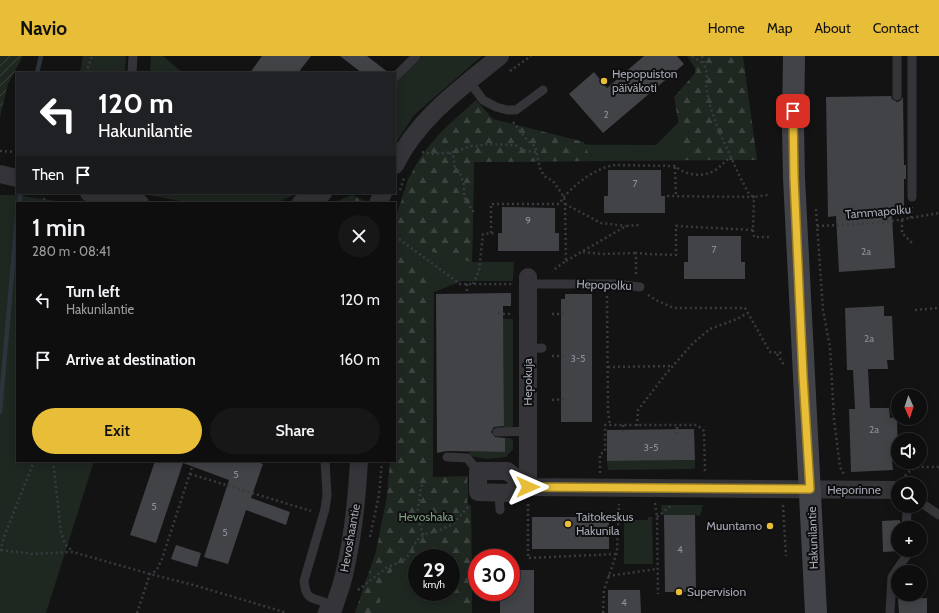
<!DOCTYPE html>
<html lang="en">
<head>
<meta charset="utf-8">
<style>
	body { margin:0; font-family:Cabin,sans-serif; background:#171718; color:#f1f3f6; height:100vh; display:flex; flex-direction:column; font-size:15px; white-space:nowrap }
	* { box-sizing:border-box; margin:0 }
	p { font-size:13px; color:#9b9c9e }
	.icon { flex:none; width:22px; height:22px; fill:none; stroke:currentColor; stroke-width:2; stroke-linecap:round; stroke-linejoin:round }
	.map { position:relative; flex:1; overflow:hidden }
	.side { position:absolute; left:16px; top:146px; width:380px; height:260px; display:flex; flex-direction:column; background:#0e0e0f; border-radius:0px; box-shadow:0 2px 10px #0003,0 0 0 1px #2e2e2f }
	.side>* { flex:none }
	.hud { position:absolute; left:16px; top:16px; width:380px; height:122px; border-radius:0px; box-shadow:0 2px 10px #0003,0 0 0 1px #2e2e2f; background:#202124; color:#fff; overflow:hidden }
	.needle { width:26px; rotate:177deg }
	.tools { position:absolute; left:891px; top:333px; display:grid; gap:8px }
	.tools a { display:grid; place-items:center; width:36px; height:36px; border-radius:50%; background:#0e0e0f; box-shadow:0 2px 10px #0003,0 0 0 1px #2e2e2f; font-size:20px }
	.speed { position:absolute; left:408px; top:493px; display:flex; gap:8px; font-size:20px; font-weight:700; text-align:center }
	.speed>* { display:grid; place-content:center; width:52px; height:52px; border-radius:50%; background:#0e0e0f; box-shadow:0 2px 10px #0003,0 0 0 1px #2e2e2f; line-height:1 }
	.speed small { font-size:10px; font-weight:400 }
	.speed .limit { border:6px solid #d22; background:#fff; color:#111 }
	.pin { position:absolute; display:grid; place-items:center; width:34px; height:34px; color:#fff; margin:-17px; border-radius:8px; box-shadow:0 2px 6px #0006 }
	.me { position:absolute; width:44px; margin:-22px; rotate:90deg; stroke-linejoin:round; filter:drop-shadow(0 0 3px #0008) }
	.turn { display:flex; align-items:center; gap:14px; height:84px; padding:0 16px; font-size:18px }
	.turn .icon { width:52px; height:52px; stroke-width:2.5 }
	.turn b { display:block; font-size:28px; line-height:34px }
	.then { display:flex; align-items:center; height:38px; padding:0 16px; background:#0003; gap:8px; font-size:15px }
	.round { display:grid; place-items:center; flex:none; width:42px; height:42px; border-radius:21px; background:#171718 }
	.headline { display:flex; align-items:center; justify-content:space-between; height:68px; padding:0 16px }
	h1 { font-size:24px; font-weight:600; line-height:30px }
	.button { display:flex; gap:8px; margin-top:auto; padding:8px 16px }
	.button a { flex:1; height:46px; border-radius:24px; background:#e8be38; color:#111; font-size:16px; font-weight:600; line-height:46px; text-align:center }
	.button a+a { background:#171718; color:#f1f3f6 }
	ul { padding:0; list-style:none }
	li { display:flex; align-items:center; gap:12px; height:60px; padding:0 16px }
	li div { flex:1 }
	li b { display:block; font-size:15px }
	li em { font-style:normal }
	header { display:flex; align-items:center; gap:24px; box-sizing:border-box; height:56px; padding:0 20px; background:#e8be38; color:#111 }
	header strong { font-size:19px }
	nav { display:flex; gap:22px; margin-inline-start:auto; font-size:14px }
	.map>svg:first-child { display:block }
</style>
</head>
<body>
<header>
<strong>Navio</strong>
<nav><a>Home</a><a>Map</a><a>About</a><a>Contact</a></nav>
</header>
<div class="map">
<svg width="939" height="557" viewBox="0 0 939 557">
	<defs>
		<pattern id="forest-firs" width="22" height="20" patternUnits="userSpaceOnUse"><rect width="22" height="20" fill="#1f2721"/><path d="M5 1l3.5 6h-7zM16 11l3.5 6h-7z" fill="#3d443f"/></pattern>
		<pattern id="garden-furrows" width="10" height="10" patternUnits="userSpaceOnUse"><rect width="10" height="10" fill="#1f2721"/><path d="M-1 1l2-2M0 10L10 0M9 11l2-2" fill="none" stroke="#3d443f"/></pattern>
	</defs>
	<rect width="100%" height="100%" fill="#131314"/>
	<!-- green -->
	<g fill="#1f2721" fill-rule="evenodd">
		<polygon points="83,0 126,0 125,17 79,17 81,12"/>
		<polygon points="151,0 163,0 183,17 150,17"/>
		<polygon points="422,0 482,0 414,59 395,88 395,27"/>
		<path d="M695,0L746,50L757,104L474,106L472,206H514L513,225H462L434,236L433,421L468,420V448L471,450L472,557H355L376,496L387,441L390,405H395V338L397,294V157L408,123L421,103L465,88L656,89L695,50ZM417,502H451V536H417Z"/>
		<polygon points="148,137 298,137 276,147 190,147 148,139"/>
		<polygon points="0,139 15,139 71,147 17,147 17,405 94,405 46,557 0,557"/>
		<polygon points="503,263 513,263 513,370 510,374 504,373"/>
		<polygon points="505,382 510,382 513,384 513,393 506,401 487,403 469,400 469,396 504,396"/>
		<polygon points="695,404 695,413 608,414 607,405"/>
		<polygon points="661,449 703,449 700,460 695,459 662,459"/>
		<polygon points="628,460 628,464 648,464 648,461 652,461 653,508 624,508 624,461"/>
	</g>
	<!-- forest -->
	<g fill="url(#forest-firs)">
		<polygon points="687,0 743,0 757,104 685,104 674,41 697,15"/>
		<path d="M476,44L493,63L584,86L591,105L474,106L472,206L429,195L397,173C399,141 412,108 434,84C446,70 462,57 476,44Z"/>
		<polygon points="352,139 369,147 332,147"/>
		<polygon points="397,191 430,213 431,421 467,421 467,449 471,450 472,557 462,557 461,549 443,536 451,536 451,502 417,502 417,508 406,507 394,513 384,525 378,557 355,557 376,496 387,441 390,405 395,405"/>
	</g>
	<!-- garden -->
	<polygon fill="url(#garden-furrows)" points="0,0 23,0 8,28 0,61"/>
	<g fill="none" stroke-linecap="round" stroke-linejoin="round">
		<!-- stream -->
		<g stroke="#2d343c" stroke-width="4.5">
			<polyline points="37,17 41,0"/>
			<polyline points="19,147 21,137"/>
			<polyline points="0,356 17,161"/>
		</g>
	</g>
	<!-- building -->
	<g fill="#424347">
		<polygon points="262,0 311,0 298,17 250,17"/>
		<polygon points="340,0 367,0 389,17 362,17"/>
		<polygon points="644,0 677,0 684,8 603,77 569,38 594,16 607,32"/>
		<polygon points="891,40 892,43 897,46 900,45 903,41 904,109 906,109 906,123 904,123 904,159 892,160 895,212 839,216 836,160 828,161 826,41"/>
		<polygon points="608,114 661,114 661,140 665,140 665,157 604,157 604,140 608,140"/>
		<polygon points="502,151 555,152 555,177 559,177 559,195 498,195 498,177 502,177"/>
		<polygon points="688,180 741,180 741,206 745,206 745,223 684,223 684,206 688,206"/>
		<polygon points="511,237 511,250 503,250 504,370 494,371 491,376 495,381 505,382 505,396 447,395 437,397 436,238"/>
		<polygon points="565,238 592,238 592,366 561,366 561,243 565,243"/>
		<polygon points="884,250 884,260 892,260 894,304 887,304 888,313 868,313 870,352 889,352 890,362 897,361 898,405 892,405 893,414 851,416 849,353 855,353 853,314 847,314 845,252"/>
		<polygon points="694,373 695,404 607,405 607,374"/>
		<polygon points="155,405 254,405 263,408 251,442 290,456 286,469 246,454 228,508 204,501 229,424 183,407 156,487 130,479"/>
		<polygon points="664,459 695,459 696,536 665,536"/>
		<rect x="532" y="461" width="77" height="32"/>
		<polygon points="900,464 900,472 898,472 898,494 901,494 901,495 883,496 882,465"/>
		<polygon points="176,489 201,497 197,511 171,503"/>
		<polygon points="511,514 534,514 534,557 500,557 500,536 511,536"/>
		<polygon points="608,534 640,534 641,557 608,557"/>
		<polygon points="927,542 927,557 899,557 898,543"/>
	</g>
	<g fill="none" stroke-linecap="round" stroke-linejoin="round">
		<!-- path -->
		<g stroke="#3a3b40" stroke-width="2.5" stroke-dasharray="2 3" stroke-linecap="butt">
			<polyline points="692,0 704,8"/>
			<polyline points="702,0 707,18 706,29 709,47 718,73 740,121 749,138 754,141 768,139"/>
			<polyline points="510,15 531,0"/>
			<polyline points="86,17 92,0"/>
			<polyline points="513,66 528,85 535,90 540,112 544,120 553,125 564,141 565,148 566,205 552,215"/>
			<polyline points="0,95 17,96"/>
			<polyline points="422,96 432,98 455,96 471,90 478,90 486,88 515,89 526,95 536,96"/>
			<polyline points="449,97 453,99 455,111 460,117 464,129 464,141 472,154 476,158"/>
			<polyline points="675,111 676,140"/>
			<polyline points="400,134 404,122"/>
			<polyline points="43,137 45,147"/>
			<polyline points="565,148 601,167 626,170"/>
			<polyline points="816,153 823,254 830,291 834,363 840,411 844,418"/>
			<polyline points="911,162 912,151"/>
			<polyline points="902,164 902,177 914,189"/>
			<polyline points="817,170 881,167 939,157"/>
			<polyline points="753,174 754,181 770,181"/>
			<path d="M491,177V148H559C561,146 562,143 564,141C577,126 596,112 615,109L675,110C686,120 704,122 717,113C722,109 725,105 731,101"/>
			<polyline points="395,180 460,228 513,228"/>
			<polyline points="583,196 602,198 636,197"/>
			<polyline points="566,205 626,170 639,169"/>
			<polyline points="636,218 636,197 647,198 676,199 676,170 753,174 754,141 664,140"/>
			<polyline points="467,228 467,238"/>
			<polyline points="473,228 479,215 483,178 496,177"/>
			<polyline points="648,239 658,245 674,252 745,252 770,296 784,297"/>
			<polyline points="607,240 608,355 610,369"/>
			<polyline points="915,254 939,252"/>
			<polyline points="498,257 503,258 512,258"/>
			<polyline points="552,258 565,258"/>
			<polyline points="777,298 784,309"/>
			<polyline points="552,300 565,300"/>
			<polyline points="608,311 673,310"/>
			<polyline points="552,344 565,343"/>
			<polyline points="623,369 623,378"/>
			<polyline points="637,370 638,354 665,319 693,287 710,273 737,263 748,257"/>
			<polyline points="677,378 677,369"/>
			<polyline points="53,405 61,476 65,488 73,496"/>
			<polyline points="600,417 600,398 604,396 605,393 605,369 697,369 704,375 705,416"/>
			<polyline points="190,418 311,455"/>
			<polyline points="905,420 912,413 918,411 939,411"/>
			<polyline points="655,447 657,461 658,538"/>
			<polyline points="528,448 528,502 616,498"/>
			<polyline points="783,449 786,500"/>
			<polyline points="657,461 672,449"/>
			<polyline points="423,479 417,459 421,431 424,426"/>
			<polyline points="370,481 379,439 382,405"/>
			<polyline points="1,494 33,498 73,496 150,518 197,530 287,557"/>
			<polyline points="0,495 4,481 34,405"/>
			<polyline points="608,520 657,513"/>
			<polyline points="358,534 386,512 406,503 417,484 423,479 440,474 453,468 467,452 468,449"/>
			<polyline points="137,557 150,518 156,515 162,503 194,405"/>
			<polyline points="603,557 604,534 617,496 619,448"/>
		</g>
		<!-- service -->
		<g stroke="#343439" stroke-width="9">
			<polyline points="897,0 897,40"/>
			<polyline points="912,0 912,141"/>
			<polyline points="132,17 133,0"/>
			<polyline points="395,21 416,0"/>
			<polyline points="469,25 483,44 496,51 507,54 516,54 543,34"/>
			<polyline points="528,228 617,228 640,231"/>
			<polyline points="528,293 542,292"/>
			<polyline points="497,376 527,375"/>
			<polyline points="447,401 467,402 478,415"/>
			<polyline points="499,437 500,454"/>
			<polyline points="920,446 939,459"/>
			<polyline points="906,472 907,456 913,450"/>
			<path d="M322,557L326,547C310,541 306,543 304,525L325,453L327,439L325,405"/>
			<polyline points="890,557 892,521 907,499 907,494"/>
		</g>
		<!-- minor -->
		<g stroke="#343439" stroke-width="18">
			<path d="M395,109C418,62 461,32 500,0"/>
			<polyline points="0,118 17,122"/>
			<polyline points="89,137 140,147"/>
			<polyline points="301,147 323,137"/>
			<polyline points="378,147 383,137"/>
			<polyline points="528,221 528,431 898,434"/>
			<polygon points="478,415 507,415 528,431 507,437 478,436"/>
			<path d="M332,557C336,544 341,532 344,519C353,481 357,443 359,405"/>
		</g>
		<!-- secondary -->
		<polyline stroke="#424349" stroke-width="22" points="794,0 793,70 794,122 816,557"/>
	</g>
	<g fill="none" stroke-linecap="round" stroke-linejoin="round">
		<defs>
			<polyline id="route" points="528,431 810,433 803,320 794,122 793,55"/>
		</defs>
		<!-- route casing -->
		<use href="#route" stroke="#977c24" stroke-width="10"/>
		<!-- route -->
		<use href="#route" stroke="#e8be38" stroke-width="7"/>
	</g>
	<!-- markers -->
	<g fill="#e8be38" stroke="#0e0e0f" stroke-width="1.5">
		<circle cx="604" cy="25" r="4"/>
		<circle cx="568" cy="468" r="4"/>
		<circle cx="770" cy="470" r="4"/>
		<circle cx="679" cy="536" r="4"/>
	</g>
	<g text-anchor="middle" stroke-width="4" stroke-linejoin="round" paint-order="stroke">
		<!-- number labels -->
		<g font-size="10" fill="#8c8f99">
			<text x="606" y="62">2</text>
			<text x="635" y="131">7</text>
			<text x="528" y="168">9</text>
			<text x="714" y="197">7</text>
			<text x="866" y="199">2a</text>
			<text x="869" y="286">2a</text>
			<text x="578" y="306">3-5</text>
			<text x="874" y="377">2a</text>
			<text x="651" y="395">3-5</text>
			<text x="236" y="422">5</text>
			<text x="154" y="454">5</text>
			<text x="225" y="480">5</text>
			<text x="680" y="497">4</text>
			<text x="624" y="550">4</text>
		</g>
		<!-- poi labels -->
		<g font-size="12" fill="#a5a8b4" stroke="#0e0e0f" text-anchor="start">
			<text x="612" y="22">Hepopuiston<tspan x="612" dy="14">päiväkoti</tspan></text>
			<text x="576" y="465">Taitokeskus<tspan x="576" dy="14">Hakunila</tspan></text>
			<text x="762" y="474" text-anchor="end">Muuntamo</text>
			<text x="687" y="540">Supervision</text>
		</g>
		<!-- street labels -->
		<g font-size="12" fill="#a5a8b4" stroke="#0e0e0f">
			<text transform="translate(878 156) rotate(-5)" y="4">Tammapolku</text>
			<text transform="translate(604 229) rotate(2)" y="4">Hepopolku</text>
			<text transform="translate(528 326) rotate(-90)" y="4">Hepokuja</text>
			<text x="854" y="438">Heporinne</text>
			<text transform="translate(350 482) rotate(-80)" y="4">Hevoshaantie</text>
			<text transform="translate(813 482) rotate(-92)" y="4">Hakunilantie</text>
		</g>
		<!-- park labels -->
		<g font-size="12" fill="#7d9e82" stroke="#0e0e0f">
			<text x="426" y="465">Hevoshaka</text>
		</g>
	</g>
</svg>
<div class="tools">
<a><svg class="needle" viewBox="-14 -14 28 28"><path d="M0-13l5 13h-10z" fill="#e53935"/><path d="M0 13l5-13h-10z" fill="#9b9c9e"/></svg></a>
<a><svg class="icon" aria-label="sound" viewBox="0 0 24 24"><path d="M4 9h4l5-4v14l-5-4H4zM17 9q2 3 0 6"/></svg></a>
<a><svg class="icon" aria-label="search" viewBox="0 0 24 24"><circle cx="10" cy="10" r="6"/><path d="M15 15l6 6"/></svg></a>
<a>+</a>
<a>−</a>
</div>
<div class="speed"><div>29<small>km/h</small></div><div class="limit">30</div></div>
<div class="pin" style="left:793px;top:55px;background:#d93025"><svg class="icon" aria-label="arrive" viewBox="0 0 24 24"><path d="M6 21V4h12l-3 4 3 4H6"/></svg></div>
<svg class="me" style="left:528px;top:431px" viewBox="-20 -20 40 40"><path d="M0-17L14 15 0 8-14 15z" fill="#e8be38" stroke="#fff" stroke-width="4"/></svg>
<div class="hud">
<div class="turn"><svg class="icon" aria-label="left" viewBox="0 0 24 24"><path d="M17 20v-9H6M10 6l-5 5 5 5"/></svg><div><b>120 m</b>Hakunilantie</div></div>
<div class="then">Then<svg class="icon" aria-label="arrive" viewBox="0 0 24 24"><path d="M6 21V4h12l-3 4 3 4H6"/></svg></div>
</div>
<section class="side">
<div class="headline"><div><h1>1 min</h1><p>280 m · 08:41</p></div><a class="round"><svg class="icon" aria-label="close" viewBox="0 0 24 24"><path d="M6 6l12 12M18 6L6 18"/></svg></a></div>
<ul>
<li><svg class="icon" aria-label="left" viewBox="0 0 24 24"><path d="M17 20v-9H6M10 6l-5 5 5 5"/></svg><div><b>Turn left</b><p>Hakunilantie</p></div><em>120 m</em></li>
<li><svg class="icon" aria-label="arrive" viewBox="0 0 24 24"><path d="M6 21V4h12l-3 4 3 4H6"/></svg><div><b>Arrive at destination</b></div><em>160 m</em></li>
</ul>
<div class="button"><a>Exit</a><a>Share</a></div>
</section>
</div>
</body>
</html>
